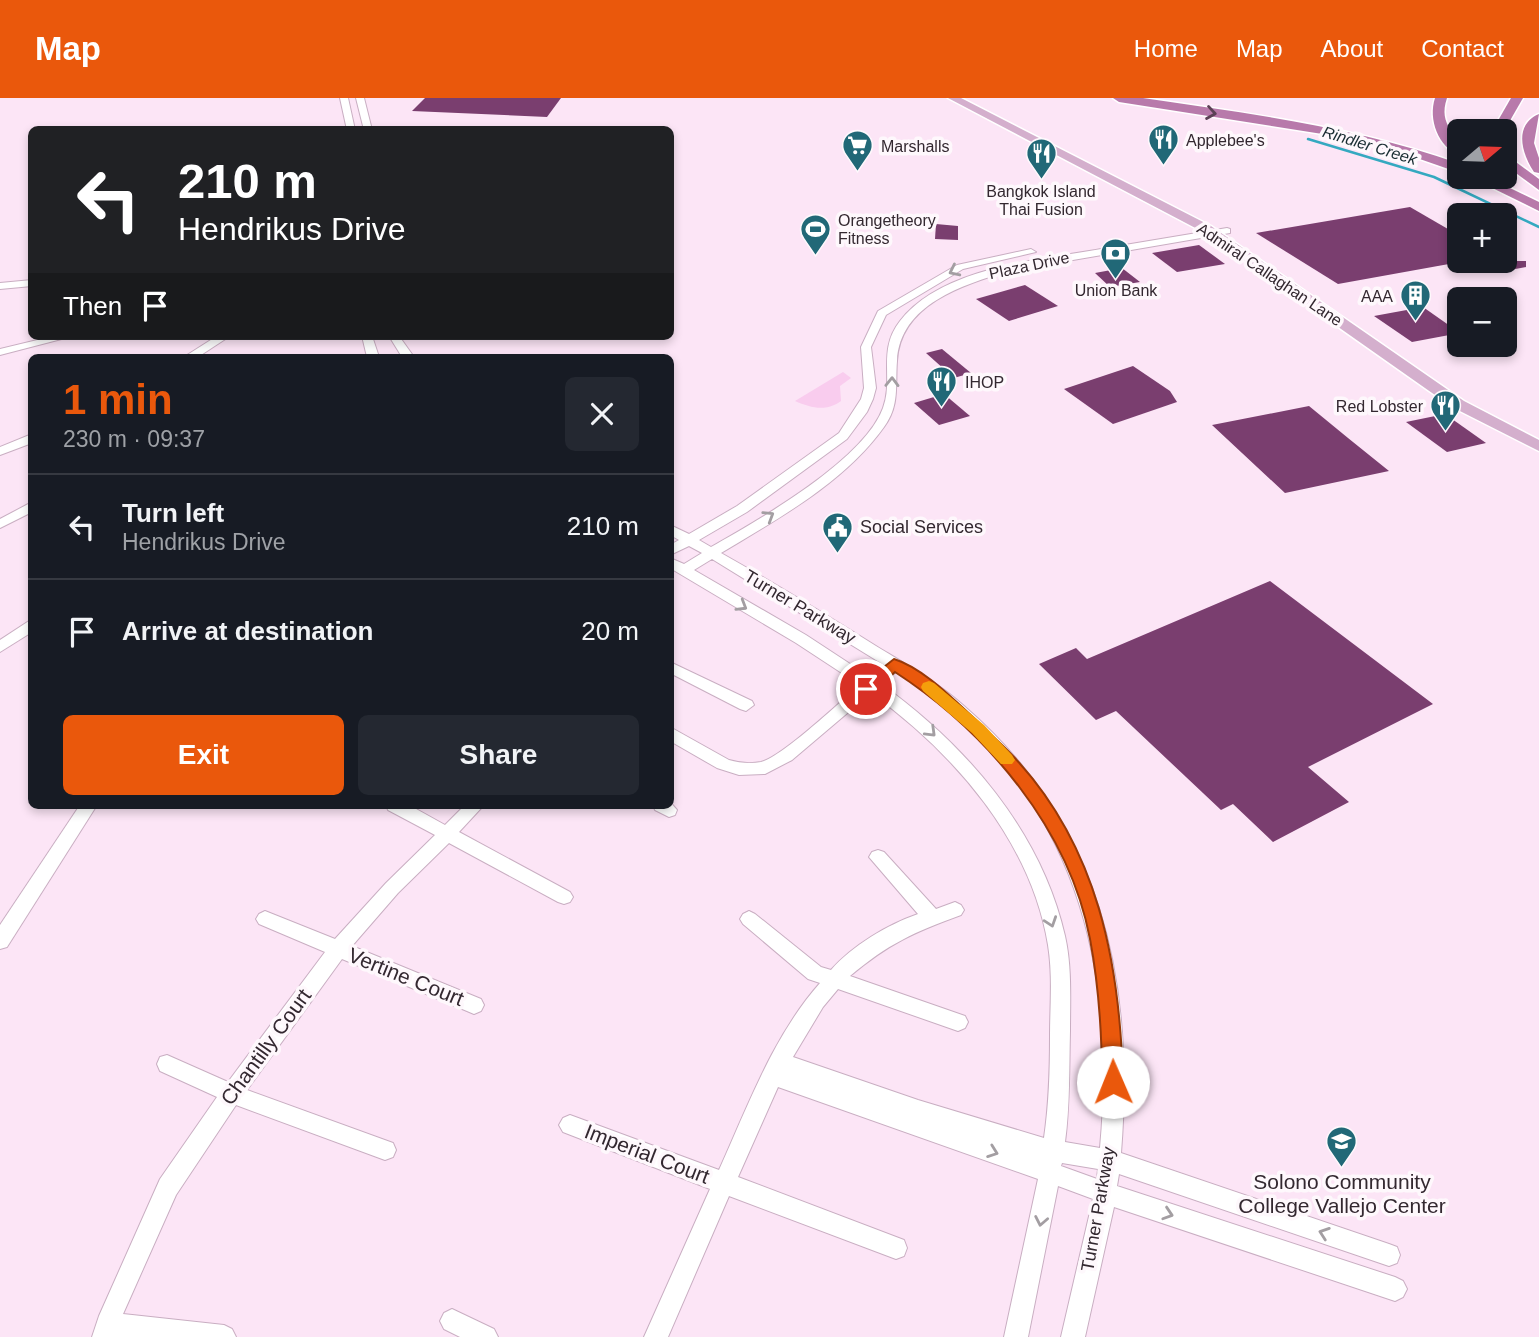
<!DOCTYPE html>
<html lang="en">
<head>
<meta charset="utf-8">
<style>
	body { margin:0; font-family:Arial,sans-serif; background:#242831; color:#f1f3f6; height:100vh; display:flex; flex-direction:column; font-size:26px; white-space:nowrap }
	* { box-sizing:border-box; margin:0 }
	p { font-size:23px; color:#9ea1a6 }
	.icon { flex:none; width:38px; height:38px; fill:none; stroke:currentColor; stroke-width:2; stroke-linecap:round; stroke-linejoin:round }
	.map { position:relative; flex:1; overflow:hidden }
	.sheet { position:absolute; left:28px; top:256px; width:646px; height:455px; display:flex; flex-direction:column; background:#171b24; border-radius:10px; box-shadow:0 4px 10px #0003 }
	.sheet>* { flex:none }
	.hud { position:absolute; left:28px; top:28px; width:646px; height:214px; border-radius:10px; box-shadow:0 4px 10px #0003; background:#202124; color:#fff; overflow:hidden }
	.needle { width:46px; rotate:71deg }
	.fabs { position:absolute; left:1447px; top:21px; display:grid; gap:14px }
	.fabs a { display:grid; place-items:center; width:70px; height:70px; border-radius:10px; background:#171b24; box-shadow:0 4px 10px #0003; font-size:35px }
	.pin { position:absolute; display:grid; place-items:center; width:60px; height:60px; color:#fff; margin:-30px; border:4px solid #fff; border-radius:50%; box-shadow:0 2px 7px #0007 }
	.me { position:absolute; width:77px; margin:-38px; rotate:359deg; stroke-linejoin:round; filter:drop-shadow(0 0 5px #0008) }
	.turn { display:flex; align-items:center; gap:24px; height:147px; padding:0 35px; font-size:32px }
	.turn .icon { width:91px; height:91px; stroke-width:2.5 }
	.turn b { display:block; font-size:49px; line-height:60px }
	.then { display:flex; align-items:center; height:66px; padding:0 35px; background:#0003; gap:14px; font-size:26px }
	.round { display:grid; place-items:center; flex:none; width:74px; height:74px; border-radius:10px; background:#242831 }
	.summary { display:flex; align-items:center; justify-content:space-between; height:119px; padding:0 35px }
	h1 { font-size:42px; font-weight:600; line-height:52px; color:#ea580c }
	.button { display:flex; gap:14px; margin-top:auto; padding:14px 35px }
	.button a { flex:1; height:80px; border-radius:10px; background:#ea580c; color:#fff; font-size:28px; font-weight:600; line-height:80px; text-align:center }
	.button a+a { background:#242831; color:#f1f3f6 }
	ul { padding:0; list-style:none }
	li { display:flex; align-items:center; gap:21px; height:105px; padding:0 35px; border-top:2px solid #363941 }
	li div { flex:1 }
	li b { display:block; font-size:26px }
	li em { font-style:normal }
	header { display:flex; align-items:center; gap:42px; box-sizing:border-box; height:98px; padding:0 35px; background:#ea580c; color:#fff }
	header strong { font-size:33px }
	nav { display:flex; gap:38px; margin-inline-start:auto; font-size:24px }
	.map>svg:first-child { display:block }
</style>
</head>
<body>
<header>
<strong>Map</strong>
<nav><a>Home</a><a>Map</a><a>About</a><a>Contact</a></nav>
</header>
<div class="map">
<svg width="1539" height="1239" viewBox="0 0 1539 1239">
	<rect width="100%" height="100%" fill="#fce5f6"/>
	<!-- green -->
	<path fill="#f9ccee" d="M843,274L851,280L840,288L841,303C826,314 811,310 795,303Z"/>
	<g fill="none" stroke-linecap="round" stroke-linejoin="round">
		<!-- stream -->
		<polyline stroke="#34a9c0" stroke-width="2.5" points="1308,41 1434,79 1539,129"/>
	</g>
	<!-- building -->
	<g fill="#7a3e6f">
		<polygon points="425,0 561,0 547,19 412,13"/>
		<polygon points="1410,109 1460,138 1460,164 1338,186 1256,135"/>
		<polygon points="936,126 958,128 958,142 935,141"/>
		<polygon points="1199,147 1225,166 1177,174 1152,155"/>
		<polygon points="1472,163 1526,163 1526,169 1494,175"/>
		<polygon points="1122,170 1140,184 1110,189 1095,175"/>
		<polygon points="1025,187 1058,208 1009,223 976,201"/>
		<polygon points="1423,209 1460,235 1412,244 1374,218"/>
		<polygon points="942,251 971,275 954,280 926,255"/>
		<polygon points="1133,268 1170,293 1177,304 1113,326 1064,291"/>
		<polygon points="944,296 970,318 939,327 914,305"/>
		<polygon points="1309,308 1348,340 1389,373 1285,395 1212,327"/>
		<polygon points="1445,316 1486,345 1447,354 1406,324"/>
		<polygon points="1270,483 1433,606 1308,669 1349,704 1273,744 1233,706 1221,712 1116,613 1096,622 1039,566 1076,550 1087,561"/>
	</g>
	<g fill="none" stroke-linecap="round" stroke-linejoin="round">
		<defs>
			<g id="minor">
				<polygon points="340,0 348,0 355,32 347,32"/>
				<polygon points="356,0 364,0 372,32 364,32"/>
				<path d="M1227,130L1230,131V135L1009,173C963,187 900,206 897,263C895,288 900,307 884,329C844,385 779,420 721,455C774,485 825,516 876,548C907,567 937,584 964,608C1101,726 1135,881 1121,1055L1389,1146L1397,1149L1400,1157L1397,1165L1389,1168L1119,1076L1117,1088L1395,1179L1403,1183L1407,1191L1403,1199L1395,1203L1114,1109L1085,1239H1061L1093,1101L1058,1088L1028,1239H1004L1038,1081L778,989L738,1079L904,1142L907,1150L904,1158L896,1161L729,1098L668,1239H644L710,1091L563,1034L559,1027L563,1020L570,1017L719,1072C748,1008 773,938 820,885L808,881L743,826L740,821L743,816L749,813L755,816L821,869L831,872C853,847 887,827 918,816L869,759L872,754L878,752L884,754L936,811L955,804L961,807L964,812L961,817C914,834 888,846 850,878L965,918L968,924L965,930L958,933L838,891L823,909L793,959L918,1002L1044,1040C1049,1006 1050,973 1050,938C1050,908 1053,878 1048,847C1031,743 954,655 871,595L792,662L765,676L739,677L717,670L670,643V629L729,662C739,665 751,666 761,664C782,659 841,603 860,587L796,545L670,470V460L684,466L702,455L689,448L670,457V447L679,442L670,437V427L689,436L737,408L839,335L861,301L864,290L861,249L878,213L957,167L1031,151L1036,154L963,171L886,217L871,249L876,290L873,301L867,314L847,341L747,414L699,442L711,449C759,422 864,362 883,310C894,281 877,252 900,223C942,169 1039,162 1101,151C1143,144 1185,137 1227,130ZM712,461L884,567L870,579L806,537L694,472ZM896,574C1070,682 1118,856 1100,1050L1065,1044C1070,1007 1069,971 1070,933C1070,902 1072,869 1065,838C1041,733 966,647 881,586ZM1062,1065L1098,1071L1097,1081L1061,1068Z"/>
				<polygon points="32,182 32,188 0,191 0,185"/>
				<polygon points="54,238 73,238 0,257 0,251"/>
				<polygon points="217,238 230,238 198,259 184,259"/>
				<polygon points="362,238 372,238 379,259 367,259"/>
				<polygon points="389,238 399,238 414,259 402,259"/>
				<polygon points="32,336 32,345 0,357 0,349"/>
				<polygon points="32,404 32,414 0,430 0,421"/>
				<polygon points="32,521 32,534 0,554 0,542"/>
				<polygon points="670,564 752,603 754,607 746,613 740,611 670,575"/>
				<polygon points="670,704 677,712 675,717 669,719 655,712 653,707 670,707"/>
				<polygon points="80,707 97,707 7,849 0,851 0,827"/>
				<polygon points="386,707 409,707 445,727 465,707 484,707 459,734 570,794 573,799 570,804 564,806 558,804 449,745 398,795 352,848 481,901 484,907 481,913 474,916 467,913 342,861 247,992 393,1045 396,1052 393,1059 385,1062 236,1007 176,1097 123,1216 224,1227 232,1231 236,1239 92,1239 99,1218 160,1081 217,999 160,973 157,966 160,959 167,957 228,984 325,854 259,826 256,821 259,816 265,813 335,841 386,785 435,737 388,712"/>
				<polygon points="452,1211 494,1231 498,1239 460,1239 444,1231 440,1223 444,1215"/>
			</g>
			<polygon id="major" points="948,0 961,0 1211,128 1464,303 1539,342 1539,353 1452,309 1203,134"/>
			<g id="highway">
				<path d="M1113,0H1143C1251,16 1357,29 1460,66V75L1414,59L1335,38L1119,4Z"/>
				<path d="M1435,0H1447C1437,29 1460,34 1460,58C1438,49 1428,21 1435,0Z"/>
				<polygon points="1511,0 1523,0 1504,33 1492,33"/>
				<path d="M1539,16L1534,45L1539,60V75L1534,74C1522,56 1513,27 1539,16Z"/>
				<polygon points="1505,56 1539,81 1539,92 1505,67"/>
				<polygon points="1470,79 1487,79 1539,104 1539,113"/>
			</g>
		</defs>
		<!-- minor casing -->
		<use href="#minor" stroke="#c9aec2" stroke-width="2"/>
		<!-- major casing -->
		<use href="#major" stroke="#fff" stroke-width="3"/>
		<!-- highway casing -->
		<use href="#highway" stroke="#fff" stroke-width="3"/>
		<!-- minor -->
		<use href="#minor" fill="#fff" fill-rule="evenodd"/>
		<!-- major -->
		<use href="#major" fill="#d4afcd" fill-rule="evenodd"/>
		<!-- highway -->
		<use href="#highway" fill="#b87aab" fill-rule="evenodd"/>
	</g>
	<!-- one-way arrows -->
	<defs><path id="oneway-chevron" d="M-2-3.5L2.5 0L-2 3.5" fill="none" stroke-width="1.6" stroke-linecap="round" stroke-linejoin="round" transform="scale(1.75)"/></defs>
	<use stroke="#5b4155" href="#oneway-chevron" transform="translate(1211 15) rotate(9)"/>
	<g stroke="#a39ea2">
		<use href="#oneway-chevron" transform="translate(954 173) rotate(154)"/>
		<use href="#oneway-chevron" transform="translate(892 284) rotate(-89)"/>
		<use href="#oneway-chevron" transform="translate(769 418) rotate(-32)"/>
		<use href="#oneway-chevron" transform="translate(742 508) rotate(31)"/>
		<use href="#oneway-chevron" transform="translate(931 634) rotate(44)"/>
		<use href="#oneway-chevron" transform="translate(1051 824) rotate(71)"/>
		<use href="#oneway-chevron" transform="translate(993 1054) rotate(20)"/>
		<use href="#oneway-chevron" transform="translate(1168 1116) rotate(18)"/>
		<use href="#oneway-chevron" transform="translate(1041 1123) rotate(101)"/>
		<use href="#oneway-chevron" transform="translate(1324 1135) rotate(-161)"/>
	</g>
	<!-- route -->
	<path fill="#ea580c" stroke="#983908" stroke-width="2" d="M894,561C923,570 953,601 975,621C987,634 1001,645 1013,658C1098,748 1120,865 1123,984L1120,991L1113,994L1106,991L1102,984C1102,936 1099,889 1090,841C1069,731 987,634 895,574L872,595H861L858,591L861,587Z"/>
	<!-- slow -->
	<polygon fill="#f59e0b" points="929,583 934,585 984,627 1012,657 1015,662 1012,666 1001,666 972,635 923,593 921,589 923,585"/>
	<!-- icons -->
	<defs>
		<symbol id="restaurant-pin" viewBox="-11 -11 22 30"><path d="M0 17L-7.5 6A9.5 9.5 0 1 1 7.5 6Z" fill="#216877" stroke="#fef8fc"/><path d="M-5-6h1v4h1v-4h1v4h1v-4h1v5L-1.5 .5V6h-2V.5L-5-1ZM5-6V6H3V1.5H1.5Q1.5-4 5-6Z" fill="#fff"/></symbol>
		<symbol id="supermarket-pin" viewBox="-11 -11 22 30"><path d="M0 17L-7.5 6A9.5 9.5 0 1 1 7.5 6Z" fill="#216877" stroke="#fef8fc"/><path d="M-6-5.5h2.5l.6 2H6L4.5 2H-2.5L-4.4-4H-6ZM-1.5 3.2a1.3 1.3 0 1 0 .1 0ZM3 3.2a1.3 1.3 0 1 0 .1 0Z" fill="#fff"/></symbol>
		<symbol id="stadium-pin" viewBox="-11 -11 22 30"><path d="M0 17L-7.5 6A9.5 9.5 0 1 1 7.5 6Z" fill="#216877" stroke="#fef8fc"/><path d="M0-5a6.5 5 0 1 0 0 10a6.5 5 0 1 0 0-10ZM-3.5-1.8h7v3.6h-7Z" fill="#fff"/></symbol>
		<symbol id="bank-pin" viewBox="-11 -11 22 30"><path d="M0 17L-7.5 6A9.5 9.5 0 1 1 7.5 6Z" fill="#216877" stroke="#fef8fc"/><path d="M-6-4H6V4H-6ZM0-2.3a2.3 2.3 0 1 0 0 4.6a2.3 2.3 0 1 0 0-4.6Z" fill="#fff"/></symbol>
		<symbol id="building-pin" viewBox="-11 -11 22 30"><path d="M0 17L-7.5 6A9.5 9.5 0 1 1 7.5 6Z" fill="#216877" stroke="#fef8fc"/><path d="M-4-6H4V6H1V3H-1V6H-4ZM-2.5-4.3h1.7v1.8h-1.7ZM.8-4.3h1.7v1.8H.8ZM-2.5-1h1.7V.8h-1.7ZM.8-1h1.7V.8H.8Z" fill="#fff"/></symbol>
		<symbol id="civic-pin" viewBox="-11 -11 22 30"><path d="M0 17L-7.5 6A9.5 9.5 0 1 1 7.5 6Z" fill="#216877" stroke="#fef8fc"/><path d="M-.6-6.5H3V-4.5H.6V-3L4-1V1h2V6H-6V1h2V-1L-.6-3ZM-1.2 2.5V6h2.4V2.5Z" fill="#fff"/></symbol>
		<symbol id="university-pin" viewBox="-11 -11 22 30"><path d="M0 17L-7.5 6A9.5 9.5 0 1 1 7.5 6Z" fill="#216877" stroke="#fef8fc"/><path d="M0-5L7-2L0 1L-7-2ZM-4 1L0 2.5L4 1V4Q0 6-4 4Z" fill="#fff"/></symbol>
	</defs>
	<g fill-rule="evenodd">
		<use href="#restaurant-pin" x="1146" y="24" width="35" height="47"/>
		<use href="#supermarket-pin" x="840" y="30" width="35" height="47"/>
		<use href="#restaurant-pin" x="1024" y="38" width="35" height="47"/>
		<use href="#stadium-pin" x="798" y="114" width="35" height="47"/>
		<use href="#bank-pin" x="1098" y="138" width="35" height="47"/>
		<use href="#building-pin" x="1398" y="180" width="35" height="47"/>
		<use href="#restaurant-pin" x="924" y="266" width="35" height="47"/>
		<use href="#restaurant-pin" x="1428" y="290" width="35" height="47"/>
		<use href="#civic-pin" x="820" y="412" width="35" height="47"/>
		<use href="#university-pin" x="1324" y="1026" width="35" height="47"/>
	</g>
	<g text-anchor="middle" stroke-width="7" stroke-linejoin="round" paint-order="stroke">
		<!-- far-poi labels -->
		<g font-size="16" fill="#332830" stroke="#fef8fc" text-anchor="start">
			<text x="1186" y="48">Applebee's</text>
			<text x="881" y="54">Marshalls</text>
			<text x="1041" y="99" text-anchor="middle">Bangkok Island<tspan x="1041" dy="18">Thai Fusion</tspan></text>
			<text x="838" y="128">Orangetheory<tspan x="838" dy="18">Fitness</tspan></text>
			<text x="1116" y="198" text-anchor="middle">Union Bank</text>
			<text x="1393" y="204" text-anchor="end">AAA</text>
			<text x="965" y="290">IHOP</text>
			<text x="1423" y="314" text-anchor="end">Red Lobster</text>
		</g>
		<!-- far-water labels -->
		<g font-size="16" font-style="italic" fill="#192d32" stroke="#fef8fc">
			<text transform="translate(1370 47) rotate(17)" y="6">Rindler Creek</text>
		</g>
		<!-- far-street labels -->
		<g font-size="16" fill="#332830" stroke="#fef8fc">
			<text transform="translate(1029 167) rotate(-12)" y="6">Plaza Drive</text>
			<text transform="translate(1270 176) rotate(34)" y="6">Admiral Callaghan Lane</text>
		</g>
		<!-- poi labels -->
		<g font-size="18" fill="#332830" stroke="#fef8fc" text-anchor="start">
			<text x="860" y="435">Social Services</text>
		</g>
		<!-- street labels -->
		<g font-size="18" fill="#332830" stroke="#fef8fc">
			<text transform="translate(800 509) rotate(31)" y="6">Turner Parkway</text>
			<text transform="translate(1098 1111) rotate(-80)" y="6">Turner Parkway</text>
		</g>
		<!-- near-street labels -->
		<g font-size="21" fill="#332830" stroke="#fef8fc">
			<text transform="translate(406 879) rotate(22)" y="7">Vertine Court</text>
			<text transform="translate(266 949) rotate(-54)" y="7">Chantilly Court</text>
			<text transform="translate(647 1056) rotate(21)" y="7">Imperial Court</text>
		</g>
		<!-- near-poi labels -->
		<g font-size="21" fill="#332830" stroke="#fef8fc">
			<text x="1342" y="1091">Solono Community<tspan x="1342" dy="24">College Vallejo Center</tspan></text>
		</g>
	</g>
</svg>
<div class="fabs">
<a><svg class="needle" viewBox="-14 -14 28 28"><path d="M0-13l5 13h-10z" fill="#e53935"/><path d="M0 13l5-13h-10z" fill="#9ea1a6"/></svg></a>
<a>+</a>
<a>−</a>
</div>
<div class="pin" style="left:866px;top:591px;background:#d93025"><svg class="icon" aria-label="arrive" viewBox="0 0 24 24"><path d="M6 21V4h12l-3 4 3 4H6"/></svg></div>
<svg class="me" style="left:1113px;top:984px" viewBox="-20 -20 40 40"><circle r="19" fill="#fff"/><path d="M0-13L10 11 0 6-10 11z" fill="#ea580c"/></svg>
<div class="hud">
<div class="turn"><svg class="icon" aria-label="left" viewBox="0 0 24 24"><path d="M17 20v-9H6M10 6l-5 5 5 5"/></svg><div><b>210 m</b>Hendrikus Drive</div></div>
<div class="then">Then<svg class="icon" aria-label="arrive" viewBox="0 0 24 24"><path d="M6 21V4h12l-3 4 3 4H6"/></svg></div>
</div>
<section class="sheet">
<div class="summary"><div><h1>1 min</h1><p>230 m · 09:37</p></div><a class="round"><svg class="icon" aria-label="close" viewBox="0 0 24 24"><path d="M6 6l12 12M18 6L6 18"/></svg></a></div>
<ul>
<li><svg class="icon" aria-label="left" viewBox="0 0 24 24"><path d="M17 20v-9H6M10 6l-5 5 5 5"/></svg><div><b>Turn left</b><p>Hendrikus Drive</p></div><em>210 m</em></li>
<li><svg class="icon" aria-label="arrive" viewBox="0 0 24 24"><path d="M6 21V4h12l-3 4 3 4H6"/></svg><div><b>Arrive at destination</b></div><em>20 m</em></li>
</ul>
<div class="button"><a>Exit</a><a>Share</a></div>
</section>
</div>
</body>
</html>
